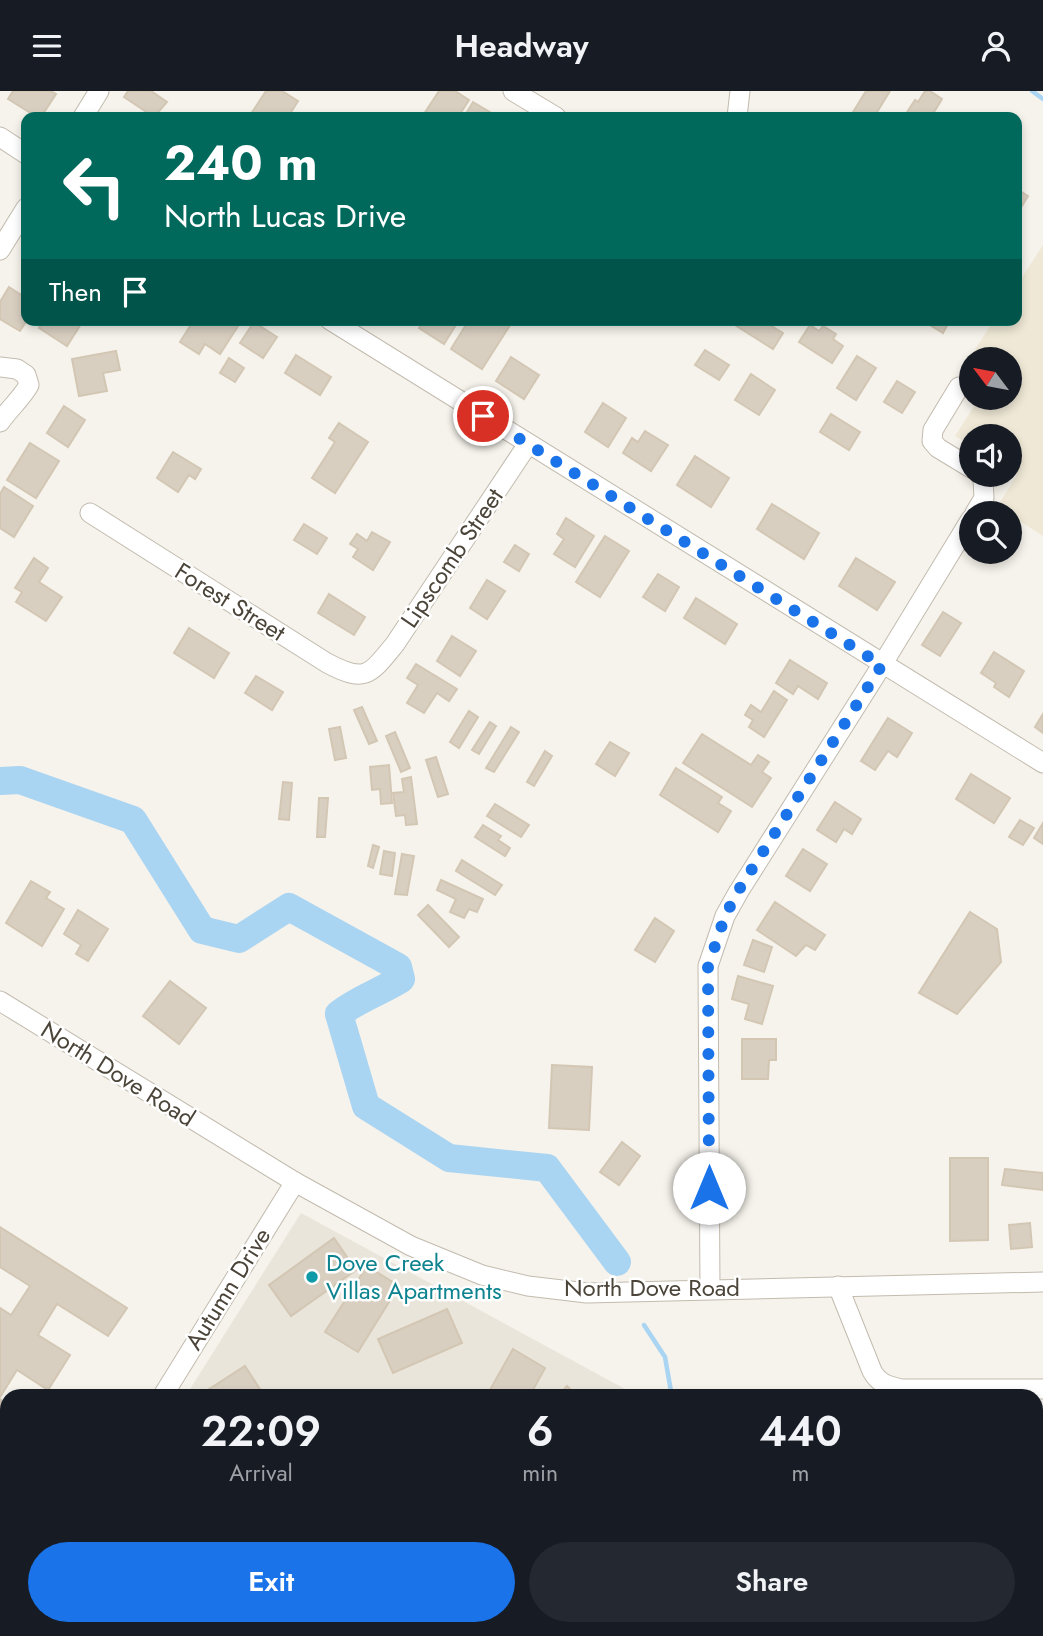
<!DOCTYPE html>
<html lang="en">
<head>
<meta charset="utf-8">
<style>
	body { margin:0; font-family:Jost,sans-serif; background:#242831; color:#f1f3f6; height:100vh; display:flex; flex-direction:column; font-size:26px; white-space:nowrap }
	* { box-sizing:border-box; margin:0 }
	p { font-size:23px; color:#9ea1a6 }
	.icon { flex:none; width:38px; height:38px; fill:none; stroke:currentColor; stroke-width:2; stroke-linecap:round; stroke-linejoin:round }
	.map { position:relative; flex:1; overflow:hidden }
	.panel { position:absolute; left:0px; top:1298px; width:1043px; height:247px; display:flex; flex-direction:column; background:#171b24; border-radius:21px 21px 0 0; box-shadow:0 4px 10px #0003 }
	.panel>* { flex:none }
	.hud { position:absolute; left:21px; top:21px; width:1001px; height:214px; border-radius:14px; box-shadow:0 4px 10px #0003; background:#00695c; color:#fff; overflow:hidden }
	.needle { width:46px; rotate:302deg }
	.fabs { position:absolute; left:959px; top:256px; display:grid; gap:14px }
	.fabs a { display:grid; place-items:center; width:63px; height:63px; border-radius:50%; background:#171b24; box-shadow:0 4px 10px #0003; font-size:35px }
	.pin { position:absolute; display:grid; place-items:center; width:60px; height:60px; color:#fff; margin:-30px; border:4px solid #fff; border-radius:50%; box-shadow:0 2px 7px #0007 }
	.me { position:absolute; width:77px; margin:-38px; rotate:0deg; stroke-linejoin:round; filter:drop-shadow(0 0 5px #0008) }
	.turn { display:flex; align-items:center; gap:24px; height:147px; padding:0 28px; font-size:32px }
	.turn .icon { width:91px; height:91px; stroke-width:2.5 }
	.turn b { display:block; font-size:49px; line-height:60px }
	.then { display:flex; align-items:center; height:66px; padding:0 28px; background:#0003; gap:14px; font-size:26px }
	.eta { display:flex; justify-content:space-evenly; align-items:center; height:119px; text-align:center }
	.eta b { font-size:42px; font-weight:600; line-height:49px }
	.action { display:flex; gap:14px; margin-top:auto; padding:14px 28px }
	.action a { flex:1; height:80px; border-radius:42px; background:#1a73e8; color:#fff; font-size:28px; font-weight:600; line-height:80px; text-align:center }
	.action a+a { background:#242831; color:#f1f3f6 }
	header { display:flex; justify-content:space-between; align-items:center; height:91px; padding:0 28px; background:#171b24; font-size:32px; font-weight:600 }
	.map>svg:first-child { display:block }
</style>
</head>
<body>
<header><svg class="icon" aria-label="menu" viewBox="0 0 24 24"><path d="M4 6h16M4 12h16M4 18h16"/></svg>Headway<svg class="icon" aria-label="person" viewBox="0 0 24 24"><circle cx="12" cy="8" r="4"/><path d="M4 21q1-7 8-7t8 7"/></svg></header>
<div class="map">
<svg width="1043" height="1545" viewBox="0 0 1043 1545">
	<rect width="100%" height="100%" fill="#f6f3ec"/>
	<!-- residential -->
	<g fill="#eae5da">
		<polygon points="301,1122 638,1305 185,1306"/>
		<polygon points="0,1429 7,1434 7,1538 591,1538 587,1545 0,1545"/>
	</g>
	<!-- education -->
	<polygon fill="#efe8d6" points="1043,154 1043,445 1010,424 1010,422 997,416 1017,384 1010,379 1010,345 971,345 971,354 955,345 980,306 1010,306 1010,268 971,268 971,273 967,271 994,229 1017,229 1017,194"/>
	<g fill="none" stroke-linecap="round" stroke-linejoin="round">
		<!-- stream -->
		<g stroke="#a9d4f2" stroke-width="4.5">
			<polyline points="1032,0 1043,8"/>
			<polyline points="644,1234 665,1266 672,1306"/>
			<polyline points="698,1545 699,1538"/>
		</g>
		<!-- river -->
		<path stroke="#a9d4f2" stroke-width="28" d="M0,690L20,689L133,729L202,839L239,848L289,816L398,876L401,888C380,901 358,908 339,923L366,1015L449,1067L547,1077L617,1171"/>
	</g>
	<!-- building -->
	<g fill="#d8cfc1" stroke="#d3c7b4" stroke-width="2">
		<polygon points="13,0 51,0 56,3 41,26 37,26 8,8"/>
		<polygon points="128,0 151,0 167,11 154,26 124,6"/>
		<polygon points="266,0 282,0 298,10 288,26 249,26"/>
		<polygon points="439,0 455,0 469,9 458,26 422,26"/>
		<polygon points="866,0 890,0 874,26 850,26"/>
		<polygon points="925,0 930,0 942,8 931,26 904,26 915,9 918,11"/>
		<polygon points="473,11 498,26 464,26"/>
		<polygon points="1017,98 1028,105 1017,123"/>
		<polygon points="9,196 26,207 27,229 20,240 0,228 0,211"/>
		<polygon points="43,229 75,229 81,233 67,255 39,237"/>
		<polygon points="194,229 236,229 240,232 220,263 205,253 199,263 180,251"/>
		<polygon points="419,229 459,229 444,253 419,237 423,232"/>
		<polygon points="469,229 512,231 482,278 451,258"/>
		<polygon points="731,229 773,229 770,234 783,242 773,258 730,231"/>
		<polygon points="922,229 950,229 943,242"/>
		<polygon points="254,231 277,246 263,267 240,252"/>
		<polygon points="810,234 819,240 823,235 836,243 833,248 843,255 832,272 799,251"/>
		<polygon points="705,259 729,274 719,289 695,274"/>
		<polygon points="116,260 120,279 103,282 107,300 79,305 72,268"/>
		<polygon points="296,264 331,286 320,304 285,282"/>
		<polygon points="857,265 876,277 856,309 837,297"/>
		<polygon points="511,266 539,284 524,308 496,290"/>
		<polygon points="229,267 244,277 235,291 220,282"/>
		<polygon points="751,283 775,299 759,324 735,309"/>
		<polygon points="897,290 915,301 902,322 884,311"/>
		<polygon points="603,312 626,327 608,356 585,341"/>
		<polygon points="64,315 85,329 68,356 47,342"/>
		<polygon points="831,323 860,341 849,359 820,341"/>
		<polygon points="339,332 368,351 335,402 312,387 335,351 329,347"/>
		<polygon points="645,340 668,354 651,380 623,362 632,347 638,351"/>
		<polygon points="30,352 59,370 36,407 7,389"/>
		<polygon points="173,361 201,378 195,388 189,384 178,401 157,387"/>
		<polygon points="695,365 729,387 711,416 677,394"/>
		<polygon points="4,396 33,415 14,446 0,437 0,403"/>
		<polygon points="772,413 819,442 804,468 757,438"/>
		<polygon points="566,427 594,445 575,476 554,463 564,448 557,443"/>
		<polygon points="304,433 327,447 317,463 294,449"/>
		<polygon points="372,441 390,451 373,479 353,466 358,458 350,453 357,443 367,450"/>
		<polygon points="605,445 629,460 600,506 576,491"/>
		<polygon points="515,454 529,463 519,480 504,471"/>
		<polygon points="34,467 48,477 39,491 62,506 46,530 16,511 22,501 15,497"/>
		<polygon points="856,467 895,491 877,519 839,495"/>
		<polygon points="658,483 679,496 665,520 643,506"/>
		<polygon points="487,489 505,500 487,528 470,517"/>
		<polygon points="329,503 365,526 354,544 318,522"/>
		<polygon points="696,507 737,533 725,553 684,527"/>
		<polygon points="943,521 961,532 940,565 922,554"/>
		<polygon points="189,537 229,562 214,587 174,562"/>
		<polygon points="452,545 476,560 460,585 437,570"/>
		<polygon points="994,561 1024,580 1009,606 994,596 996,592 981,582"/>
		<polygon points="790,569 827,592 818,608 798,595 793,603 776,592"/>
		<polygon points="416,573 457,598 449,610 437,602 424,622 407,612 418,594 407,587"/>
		<polygon points="256,585 283,601 272,619 245,602"/>
		<polygon points="774,600 787,609 764,646 749,636 753,629 745,624 751,614 761,621"/>
		<polygon points="362,616 377,650 369,653 354,619"/>
		<polygon points="469,620 478,626 459,657 450,651"/>
		<polygon points="1043,623 1043,642 1035,636"/>
		<polygon points="888,627 912,642 897,666 888,660 875,679 861,670"/>
		<polygon points="490,631 496,635 479,663 472,659"/>
		<polygon points="340,636 346,667 335,669 329,638"/>
		<polygon points="511,636 519,641 494,681 486,677"/>
		<polygon points="395,641 410,677 401,681 386,645"/>
		<polygon points="702,643 751,674 758,664 769,671 762,681 771,687 752,716 683,672"/>
		<polygon points="610,651 629,662 615,685 596,673"/>
		<polygon points="545,660 552,665 534,695 527,691"/>
		<polygon points="436,666 448,703 438,706 426,669"/>
		<polygon points="389,674 392,712 381,713 380,698 372,699 370,676"/>
		<polygon points="676,677 722,706 718,712 731,720 718,741 660,704"/>
		<polygon points="971,683 1010,707 994,732 956,708"/>
		<polygon points="411,686 417,733 406,734 405,724 396,725 393,702 404,701 402,688"/>
		<polygon points="283,691 292,692 289,729 279,728"/>
		<polygon points="319,707 328,707 325,746 317,746"/>
		<polygon points="835,711 861,728 852,743 844,738 836,751 817,739"/>
		<polygon points="495,713 529,734 521,746 487,725"/>
		<polygon points="1020,729 1034,737 1023,754 1009,746"/>
		<polygon points="1043,732 1043,753 1034,747"/>
		<polygon points="483,734 501,745 498,749 510,757 505,765 475,746"/>
		<polygon points="373,754 379,756 373,777 368,775"/>
		<polygon points="803,758 827,773 810,800 786,785"/>
		<polygon points="384,760 395,762 392,785 380,783"/>
		<polygon points="402,763 414,765 407,804 395,803"/>
		<polygon points="462,769 502,794 495,804 456,780"/>
		<polygon points="441,789 483,808 477,821 469,818 464,827 450,821 456,808 437,799"/>
		<polygon points="31,790 50,801 46,807 64,818 42,855 6,832"/>
		<polygon points="775,811 825,844 815,859 806,854 796,865 757,839"/>
		<polygon points="428,814 459,846 449,856 418,824"/>
		<polygon points="78,819 108,838 88,870 76,863 81,854 64,843"/>
		<polygon points="970,821 997,838 1001,871 957,923 919,902"/>
		<polygon points="655,827 674,840 655,871 635,859"/>
		<polygon points="753,849 772,856 764,881 744,874"/>
		<polygon points="738,885 773,895 762,933 745,928 749,913 732,908"/>
		<polygon points="170,890 206,917 179,953 143,925"/>
		<polygon points="742,948 776,948 776,969 769,969 768,988 742,988"/>
		<polygon points="552,974 592,976 589,1039 549,1037"/>
		<polygon points="622,1051 640,1065 619,1094 600,1081"/>
		<polygon points="950,1067 988,1067 988,1149 950,1150"/>
		<polygon points="1005,1078 1043,1082 1043,1099 1002,1094"/>
		<polygon points="1030,1132 1032,1156 1011,1158 1009,1134"/>
		<polygon points="0,1136 127,1217 108,1245 57,1213 38,1244 70,1264 48,1299 17,1279 0,1306 0,1217 11,1224 30,1195 0,1176"/>
		<polygon points="334,1147 356,1179 291,1225 269,1194"/>
		<polygon points="367,1175 399,1195 358,1261 325,1241"/>
		<polygon points="447,1218 462,1252 393,1282 378,1248"/>
		<polygon points="513,1258 545,1277 529,1306 486,1306"/>
		<polygon points="245,1275 265,1306 209,1306 206,1300"/>
		<polygon points="567,1295 577,1306 557,1306"/>
		<polygon points="0,1308 7,1313 7,1358 0,1353"/>
		<polygon points="71,1538 99,1538 102,1540 99,1545 67,1545"/>
		<polygon points="233,1538 229,1545 219,1545 209,1539"/>
		<polygon points="243,1538 282,1538 278,1545 238,1545"/>
		<polygon points="410,1538 472,1538 468,1545 421,1545"/>
		<polygon points="484,1538 531,1538 526,1545 480,1545"/>
		<polygon points="868,1538 886,1538 897,1545 864,1545"/>
	</g>
	<g fill="none" stroke-linecap="round" stroke-linejoin="round">
		<defs>
			<g id="minor">
				<polyline points="513,0 556,26"/>
				<polyline points="83,26 99,0"/>
				<polyline points="737,26 740,0"/>
				<polyline points="0,46 26,63"/>
				<polyline points="0,159 26,117"/>
				<polyline points="330,229 1043,672"/>
				<path d="M0,276L17,278L26,284L29,294C21,308 9,318 0,331"/>
				<polyline points="959,296 933,339 932,350 938,357 971,377"/>
				<path d="M90,422L327,572C365,592 369,585 395,553L528,353"/>
				<polyline points="975,422 984,407 983,388 979,383"/>
				<polyline points="0,910 295,1091 411,1155 482,1184 528,1195 587,1202 1043,1191"/>
				<path d="M838,1195L872,1280C879,1293 888,1295 902,1298H1043"/>
				<polyline points="710,1198 708,875 725,825 739,800 882,574 971,428"/>
				<polyline points="162,1306 295,1091"/>
				<polyline points="1036,1372 1043,1360"/>
				<polyline points="0,1442 7,1447"/>
				<polyline points="13,1545 17,1538"/>
			</g>
		</defs>
		<!-- minor casing -->
		<use href="#minor" stroke="#c2bbae" stroke-width="21"/>
		<!-- minor -->
		<use href="#minor" stroke="#fff" stroke-width="19"/>
	</g>
	<g fill="none" stroke-linecap="round" stroke-linejoin="round">
		<!-- route -->
		<polyline stroke="#1a73e8" stroke-width="12" stroke-dasharray="0 21.6" points="483,325 882,574 738,800 725,825 708,876 709,1097"/>
	</g>
	<!-- markers -->
	<circle fill="#0f9aa8" stroke="#fff" stroke-width="2.5" cx="312" cy="1186" r="7"/>
	<g text-anchor="middle" stroke-width="5" stroke-linejoin="round" paint-order="stroke">
		<!-- street labels -->
		<g font-size="24" fill="#4b4439" stroke="#fff">
			<text transform="translate(452 467) rotate(-56)" y="8">Lipscomb Street</text>
			<text transform="translate(230 511) rotate(32)" y="8">Forest Street</text>
			<text transform="translate(118 983) rotate(32)" y="8">North Dove Road</text>
			<text x="652" y="1205">North Dove Road</text>
			<text transform="translate(228 1198) rotate(-58)" y="8">Autumn Drive</text>
		</g>
		<!-- culture labels -->
		<g font-size="24" fill="#0d838f" stroke="#fff" text-anchor="start">
			<text x="326" y="1180">Dove Creek<tspan x="326" dy="28">Villas Apartments</tspan></text>
		</g>
	</g>
</svg>
<div class="fabs">
<a><svg class="needle" viewBox="-14 -14 28 28"><path d="M0-13l5 13h-10z" fill="#e53935"/><path d="M0 13l5-13h-10z" fill="#9ea1a6"/></svg></a>
<a><svg class="icon" aria-label="sound" viewBox="0 0 24 24"><path d="M4 9h4l5-4v14l-5-4H4zM17 9q2 3 0 6"/></svg></a>
<a><svg class="icon" aria-label="search" viewBox="0 0 24 24"><circle cx="10" cy="10" r="6"/><path d="M15 15l6 6"/></svg></a>
</div>
<div class="pin" style="left:483px;top:325px;background:#d93025"><svg class="icon" aria-label="arrive" viewBox="0 0 24 24"><path d="M6 21V4h12l-3 4 3 4H6"/></svg></div>
<svg class="me" style="left:709px;top:1097px" viewBox="-20 -20 40 40"><circle r="19" fill="#fff"/><path d="M0-13L10 11 0 6-10 11z" fill="#1a73e8"/></svg>
<div class="hud">
<div class="turn"><svg class="icon" aria-label="left" viewBox="0 0 24 24"><path d="M17 20v-9H6M10 6l-5 5 5 5"/></svg><div><b>240 m</b>North Lucas Drive</div></div>
<div class="then">Then<svg class="icon" aria-label="arrive" viewBox="0 0 24 24"><path d="M6 21V4h12l-3 4 3 4H6"/></svg></div>
</div>
<section class="panel">
<div class="eta">
<div><b>22:09</b><p>Arrival</p></div>
<div><b>6</b><p>min</p></div>
<div><b>440</b><p>m</p></div>
</div>
<div class="action"><a>Exit</a><a>Share</a></div>
</section>
</div>
</body>
</html>
